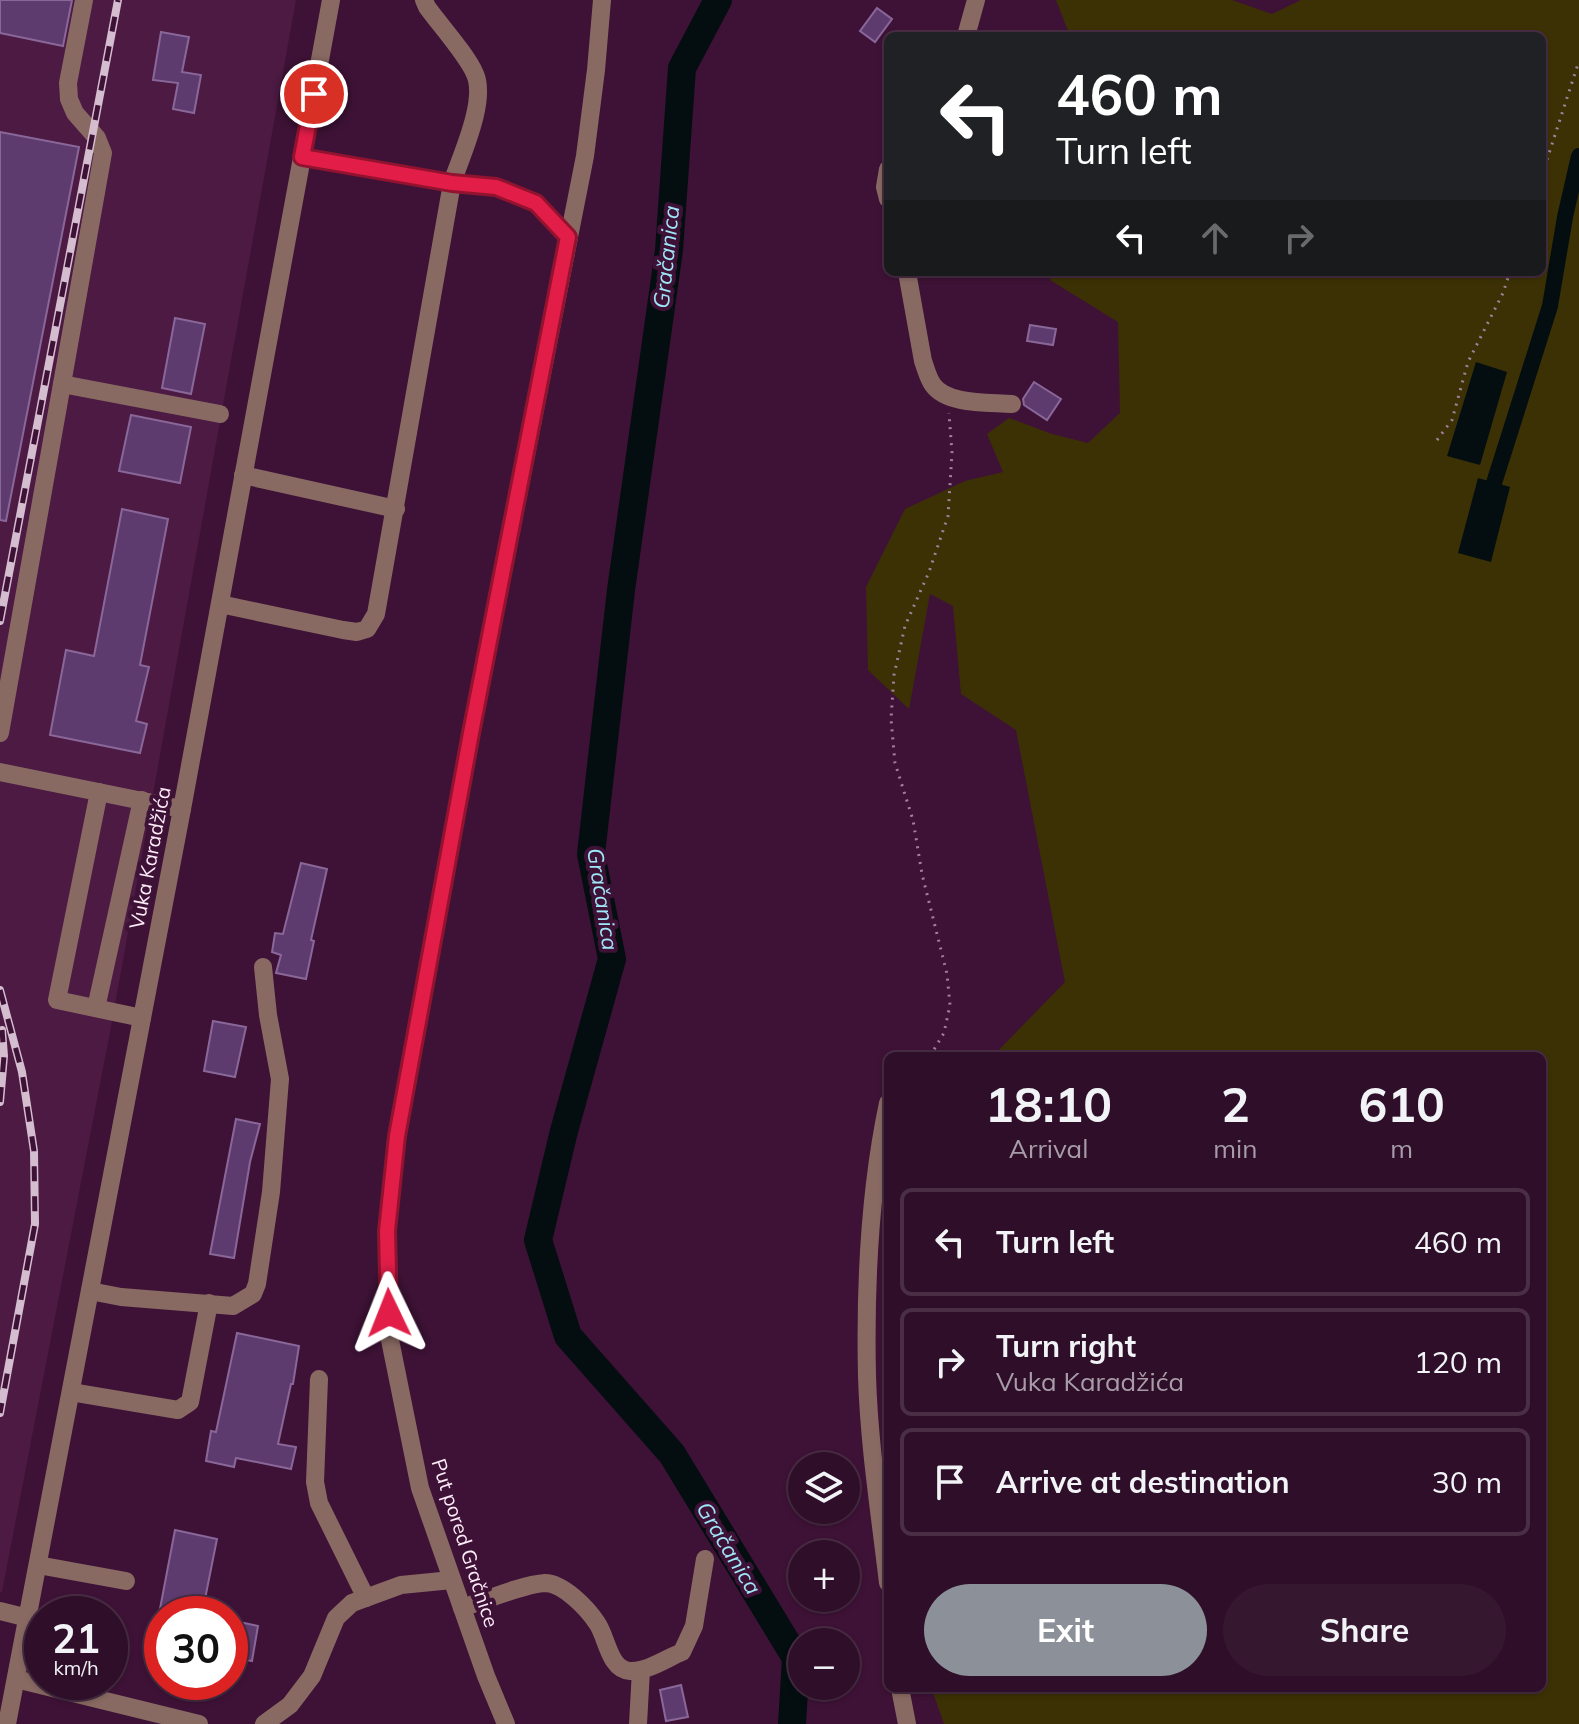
<!DOCTYPE html>
<html lang="en">
<head>
<meta charset="utf-8">
<style>
	body { margin:0; font-family:Mulish,sans-serif; background:#361730; color:#f1f3f6; height:100vh; display:flex; flex-direction:column; font-size:30px; white-space:nowrap }
	* { box-sizing:border-box; margin:0 }
	p { font-size:26px; color:#a79ca8 }
	.icon { flex:none; width:44px; height:44px; fill:none; stroke:currentColor; stroke-width:2; stroke-linecap:round; stroke-linejoin:round }
	.map { position:relative; flex:1; overflow:hidden }
	.side { position:absolute; left:884px; top:1052px; width:662px; height:640px; display:flex; flex-direction:column; background:#2e0e28; border-radius:12px; box-shadow:0 2px 6px #0004,0 0 0 2px #492e45 }
	.side>* { flex:none }
	.top-card { position:absolute; left:884px; top:32px; width:662px; height:244px; border-radius:12px; box-shadow:0 2px 6px #0004,0 0 0 2px #492e45; background:#202124; color:#fff; overflow:hidden }
	.controls { position:absolute; left:788px; top:1452px; display:grid; gap:16px }
	.controls a { display:grid; place-items:center; width:72px; height:72px; border-radius:50%; background:#2e0e28; box-shadow:0 2px 6px #0004,0 0 0 2px #492e45; font-size:40px }
	.speed { position:absolute; left:24px; top:1596px; display:flex; gap:16px; font-size:40px; font-weight:700; text-align:center }
	.speed>* { display:grid; place-content:center; width:104px; height:104px; border-radius:50%; background:#2e0e28; box-shadow:0 2px 6px #0004,0 0 0 2px #492e45; line-height:1 }
	.speed small { font-size:20px; font-weight:400 }
	.speed .limit { border:12px solid #d22; background:#fff; color:#111 }
	.pin { position:absolute; display:grid; place-items:center; width:68px; height:68px; color:#fff; margin:-34px; border:4px solid #fff; border-radius:50%; box-shadow:0 2px 8px #0007 }
	.me { position:absolute; width:88px; margin:-44px; rotate:358deg; stroke-linejoin:round; filter:drop-shadow(0 0 6px #0008) }
	.turn { display:flex; align-items:center; gap:28px; height:168px; padding:0 40px; font-size:36px }
	.turn .icon { width:104px; height:104px; stroke-width:2.5 }
	.turn b { display:block; font-size:56px; line-height:68px }
	.lanes { display:flex; align-items:center; height:76px; padding:0 40px; background:#0003; justify-content:center; gap:40px; direction:ltr }
	.lanes .off { opacity:.35 }
	.eta { display:flex; justify-content:space-evenly; align-items:center; height:136px; text-align:center }
	.eta b { font-size:48px; font-weight:700; line-height:56px }
	.primary-button { display:flex; gap:16px; margin-top:auto; padding:16px 40px }
	.primary-button a { flex:1; height:92px; border-radius:48px; background:#8c9099; color:#fff; font-size:32px; font-weight:700; line-height:92px; text-align:center }
	.primary-button a+a { background:#361730; color:#f1f3f6 }
	ul { padding:0; list-style:none }
	li { display:flex; align-items:center; gap:24px; height:108px; margin:0 16px 12px; padding:0 24px; border:4px solid #492e45; border-radius:12px }
	li div { flex:1 }
	li b { display:block; font-size:30px }
	li em { font-style:normal }
	.map>svg:first-child { display:block }
</style>
</head>
<body>
<div class="map">
<svg width="1579" height="1724" viewBox="0 0 1579 1724">
	<rect width="100%" height="100%" fill="#3e1236"/>
	<!-- built -->
	<polygon fill="#4c1a43" points="0,0 296,0 111,1027 2,1592 0,1592"/>
	<!-- green -->
	<polygon fill="#3c3105" points="1056,0 1232,0 1272,14 1301,0 1579,0 1579,1724 944,1724 932,1690 932,1688 1542,1688 1542,1056 993,1056 1065,982 1016,730 961,694 953,606 930,594 909,709 868,670 866,587 905,509 965,481 1003,472 987,434 1009,418 1052,434 1088,443 1120,413 1118,322 1050,280 1053,272 1542,272 1542,36 1070,36"/>
	<!-- water -->
	<g fill="#040e11">
		<polygon points="1476,362 1507,372 1480,465 1447,456"/>
		<polygon points="1478,478 1510,487 1491,562 1458,553"/>
	</g>
	<g fill="none" stroke-linecap="round" stroke-linejoin="round">
		<!-- canal -->
		<polyline stroke="#040e11" stroke-width="16" points="1494,483 1550,306 1565,217 1579,156"/>
		<!-- river -->
		<polyline stroke="#040e11" stroke-width="28" points="718,0 682,68 669,250 621,590 591,854 612,959 564,1131 538,1240 568,1336 672,1454 796,1658 792,1724"/>
	</g>
	<!-- building -->
	<g fill="#5e3b6e" stroke="#8a6799" stroke-width="2">
		<polygon points="0,0 72,0 63,46 0,33"/>
		<polygon points="877,8 892,19 875,42 860,31"/>
		<polygon points="161,32 189,37 182,72 201,75 194,113 173,109 178,83 153,80"/>
		<polygon points="0,132 79,147 6,521 0,520"/>
		<polygon points="175,318 205,324 191,394 162,388"/>
		<polygon points="1030,325 1056,329 1053,345 1027,341"/>
		<polygon points="1034,382 1061,399 1047,420 1024,405 1023,399"/>
		<polygon points="131,415 191,427 180,483 119,471"/>
		<polygon points="122,509 168,519 140,665 149,667 136,721 147,724 140,753 50,735 66,650 94,656"/>
		<polygon points="301,863 327,869 311,940 314,941 306,979 276,973 281,955 272,952 275,933 283,934"/>
		<polygon points="213,1021 246,1027 235,1077 204,1071"/>
		<polygon points="236,1119 260,1124 250,1162 234,1258 210,1254"/>
		<polygon points="237,1333 299,1346 293,1384 291,1384 278,1444 296,1447 291,1469 236,1458 234,1467 206,1461 211,1431 216,1432"/>
		<polygon points="175,1530 217,1539 202,1614 159,1614"/>
		<polygon points="230,1620 258,1626 252,1661 230,1657"/>
		<polygon points="681,1685 688,1717 666,1721 660,1690"/>
	</g>
	<g fill="none" stroke-linecap="round" stroke-linejoin="round">
		<!-- path -->
		<g stroke="#a08199" stroke-width="3" stroke-dasharray="2 6" stroke-linecap="butt">
			<polyline points="1542,175 1579,61"/>
			<polyline points="1437,440 1452,420 1468,362 1503,293 1510,272"/>
			<polyline points="930,1056 944,1033 950,1005 947,974 922,874 913,820 895,763 891,719 894,675 905,626 929,572 948,516 952,453 949,413"/>
		</g>
		<!-- minor -->
		<g stroke="#896a63" stroke-width="18">
			<polyline points="966,36 976,0"/>
			<polyline points="302,157 452,183 496,187 536,203 568,237"/>
			<polyline points="888,169 885,187 888,199"/>
			<path d="M907,272L923,361C926,369 928,378 933,385C947,405 989,402 1012,404"/>
			<polyline points="62,384 220,414"/>
			<polyline points="243,475 396,509"/>
			<path d="M220,604L343,630L357,632L367,629L376,614L452,183C461,156 487,101 475,74C467,55 440,25 427,7L424,0"/>
			<polyline points="0,733 103,153 97,138 75,113 69,99 68,83 84,0"/>
			<polyline points="0,772 182,809"/>
			<polyline points="99,792 57,1000 142,1018"/>
			<polyline points="96,1008 142,800"/>
			<path d="M888,1103C869,1193 865,1285 867,1376C869,1445 880,1514 888,1583"/>
			<polyline points="90,1291 121,1297 233,1306 253,1294 257,1284 271,1192 280,1079 268,1015 263,967"/>
			<polyline points="319,1379 315,1482 319,1503 366,1598"/>
			<polyline points="71,1392 178,1410 190,1402 209,1303"/>
			<polyline points="38,1565 126,1581"/>
			<path d="M462,1608C483,1601 524,1584 545,1583C563,1583 587,1608 597,1623C607,1637 609,1670 630,1671C647,1672 667,1658 682,1652L694,1626L705,1559"/>
			<polyline points="0,1611 28,1618"/>
			<polyline points="16,1679 199,1724"/>
			<polyline points="900,1688 907,1724"/>
			<polyline points="7,1724 182,809 331,0"/>
			<polyline points="264,1724 290,1705 312,1676 336,1618 352,1603 401,1585 452,1580"/>
			<polyline points="506,1724 486,1676 420,1488 390,1340 387,1231 397,1136 471,733 585,156 596,70 602,0"/>
			<polyline points="638,1724 641,1670"/>
		</g>
		<defs>
			<g id="rail">
				<polyline points="0,621 118,0"/>
				<polyline points="0,990 22,1072 34,1151 35,1224 0,1413"/>
				<polyline points="0,1102 4,1056 2,1030"/>
			</g>
		</defs>
		<!-- rail casing -->
		<use href="#rail" stroke="#d4bdcf" stroke-width="8"/>
		<!-- rail -->
		<use href="#rail" stroke="#3e1236" stroke-width="5" stroke-dasharray="15" stroke-linecap="butt"/>
	</g>
	<g fill="none" stroke-linecap="round" stroke-linejoin="round">
		<defs>
			<polyline id="route" points="314,94 302,157 452,183 496,187 536,203 568,237 471,733 397,1136 387,1231 389,1313"/>
		</defs>
		<!-- route casing -->
		<use href="#route" stroke="#92132f" stroke-width="20"/>
		<!-- route -->
		<use href="#route" stroke="#e11d48" stroke-width="14"/>
	</g>
	<g text-anchor="middle" stroke-width="8" stroke-linejoin="round" paint-order="stroke">
		<!-- street labels -->
		<g font-size="20" fill="#feecf9" stroke="#3e1236">
			<text transform="translate(150 858) rotate(-79)" y="7">Vuka Karadžića</text>
			<text transform="translate(465 1543) rotate(72)" y="7">Put pored Gračnice</text>
		</g>
		<!-- water labels -->
		<g font-size="22" font-style="italic" fill="#a0e6f8" stroke="#3e1236">
			<text transform="translate(666 257) rotate(-84)" y="8">Gračanica</text>
			<text transform="translate(603 899) rotate(81)" y="8">Gračanica</text>
			<text transform="translate(729 1548) rotate(59)" y="8">Gračanica</text>
		</g>
	</g>
</svg>
<div class="controls">
<a><svg class="icon" aria-label="layers" viewBox="0 0 24 24"><path d="M12 4l9 5-9 5-9-5zM3 14l9 5 9-5"/></svg></a>
<a>+</a>
<a>−</a>
</div>
<div class="speed"><div>21<small>km/h</small></div><div class="limit">30</div></div>
<div class="pin" style="left:314px;top:94px;background:#d93025"><svg class="icon" aria-label="arrive" viewBox="0 0 24 24"><path d="M6 21V4h12l-3 4 3 4H6"/></svg></div>
<svg class="me" style="left:389px;top:1313px" viewBox="-20 -20 40 40"><path d="M0-17L14 15 0 8-14 15z" fill="#e11d48" stroke="#fff" stroke-width="4"/></svg>
<div class="top-card">
<div class="turn"><svg class="icon" aria-label="left" viewBox="0 0 24 24"><path d="M17 20v-9H6M10 6l-5 5 5 5"/></svg><div><b>460 m</b>Turn left</div></div>
<div class="lanes"><svg class="icon" aria-label="left" viewBox="0 0 24 24"><path d="M17 20v-9H6M10 6l-5 5 5 5"/></svg><svg class="icon off" aria-label="ahead" viewBox="0 0 24 24"><path d="M12 20V5M6 11l6-6 6 6"/></svg><svg class="icon off" aria-label="right" viewBox="0 0 24 24"><path d="M7 20v-9h11M14 6l5 5-5 5"/></svg></div>
</div>
<section class="side">
<div class="eta">
<div><b>18:10</b><p>Arrival</p></div>
<div><b>2</b><p>min</p></div>
<div><b>610</b><p>m</p></div>
</div>
<ul>
<li><svg class="icon" aria-label="left" viewBox="0 0 24 24"><path d="M17 20v-9H6M10 6l-5 5 5 5"/></svg><div><b>Turn left</b></div><em>460 m</em></li>
<li><svg class="icon" aria-label="right" viewBox="0 0 24 24"><path d="M7 20v-9h11M14 6l5 5-5 5"/></svg><div><b>Turn right</b><p>Vuka Karadžića</p></div><em>120 m</em></li>
<li><svg class="icon" aria-label="arrive" viewBox="0 0 24 24"><path d="M6 21V4h12l-3 4 3 4H6"/></svg><div><b>Arrive at destination</b></div><em>30 m</em></li>
</ul>
<div class="primary-button"><a>Exit</a><a>Share</a></div>
</section>
</div>
</body>
</html>
